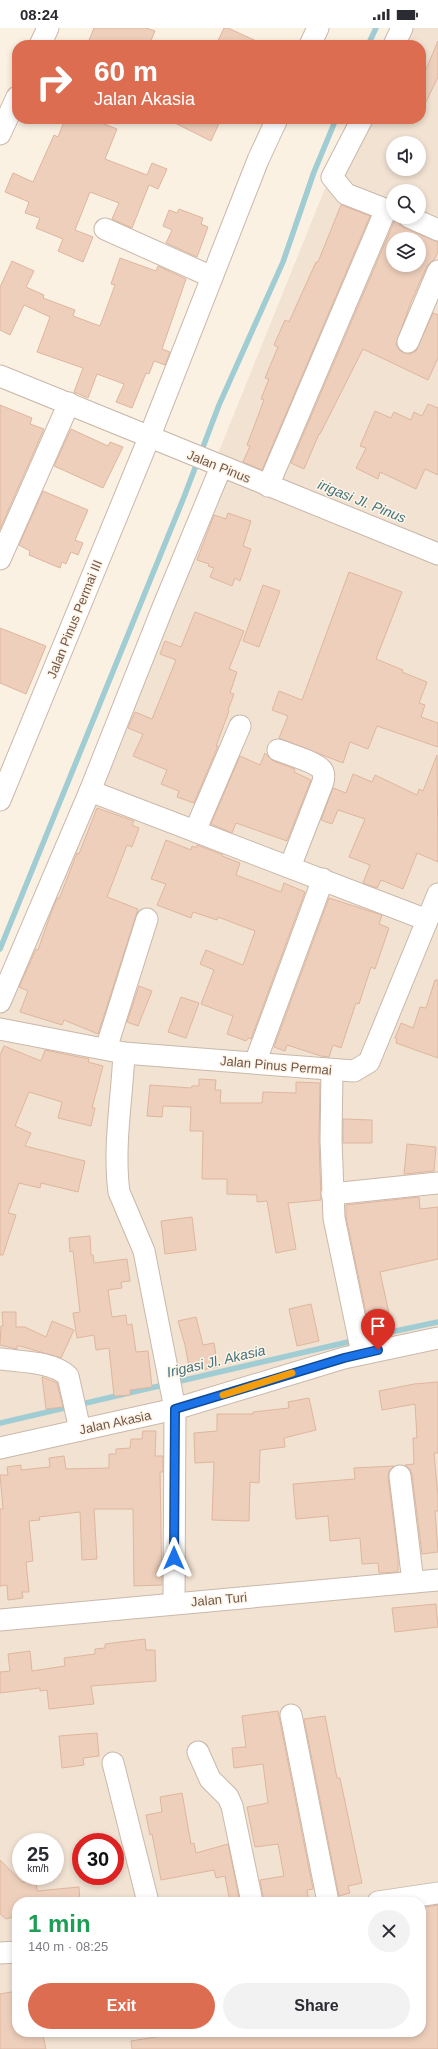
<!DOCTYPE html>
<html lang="en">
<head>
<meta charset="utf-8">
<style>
	body { margin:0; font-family:Arial,sans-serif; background:#f2f2f3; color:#2b2b33; height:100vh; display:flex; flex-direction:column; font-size:15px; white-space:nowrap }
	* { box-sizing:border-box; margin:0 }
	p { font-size:13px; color:#7c7c81 }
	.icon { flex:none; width:22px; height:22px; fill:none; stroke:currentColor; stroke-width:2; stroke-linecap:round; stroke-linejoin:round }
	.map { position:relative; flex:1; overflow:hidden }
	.side { position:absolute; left:12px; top:1869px; width:414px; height:140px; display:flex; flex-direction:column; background:#fff; border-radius:16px; box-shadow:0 2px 6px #0003 }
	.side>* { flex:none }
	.top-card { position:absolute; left:12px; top:12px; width:414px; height:84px; border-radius:16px; box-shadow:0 2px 6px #0003; background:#dc6d50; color:#fff; overflow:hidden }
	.controls { position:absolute; left:386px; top:108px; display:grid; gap:8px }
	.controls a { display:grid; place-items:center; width:40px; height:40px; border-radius:50%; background:#fff; box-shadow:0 2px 6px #0003; font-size:20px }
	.speed { position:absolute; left:12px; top:1805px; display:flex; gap:8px; font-size:20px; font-weight:700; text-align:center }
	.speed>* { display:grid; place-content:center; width:52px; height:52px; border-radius:50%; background:#fff; box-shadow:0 2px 6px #0003; line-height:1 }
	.speed small { font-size:10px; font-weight:400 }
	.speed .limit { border:6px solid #d22; background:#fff; color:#111 }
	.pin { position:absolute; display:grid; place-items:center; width:34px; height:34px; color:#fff; margin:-41px -17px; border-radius:50% 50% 50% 0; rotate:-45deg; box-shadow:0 0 4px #0007 }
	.pin .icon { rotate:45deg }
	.me { position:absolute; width:44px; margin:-22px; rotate:0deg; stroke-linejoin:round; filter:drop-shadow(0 0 3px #0008) }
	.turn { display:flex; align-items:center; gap:14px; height:84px; padding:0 16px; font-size:18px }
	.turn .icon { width:52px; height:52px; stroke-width:2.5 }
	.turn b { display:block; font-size:28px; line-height:34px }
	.round { display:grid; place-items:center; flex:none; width:42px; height:42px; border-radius:21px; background:#f2f2f3 }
	.overview { display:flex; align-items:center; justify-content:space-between; height:68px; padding:0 16px }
	h1 { font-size:24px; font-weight:700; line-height:30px; color:#1e9e55 }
	.button { display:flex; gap:8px; margin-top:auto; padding:8px 16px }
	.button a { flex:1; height:46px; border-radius:24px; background:#dc6d50; color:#fff; font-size:16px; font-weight:700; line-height:46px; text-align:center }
	.button a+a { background:#f2f2f3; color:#2b2b33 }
	.status { display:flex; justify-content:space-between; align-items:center; height:28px; padding:0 20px; background:#fff; direction:ltr }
	.status svg { height:11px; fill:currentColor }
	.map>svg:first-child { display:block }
</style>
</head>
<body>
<div class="status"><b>08:24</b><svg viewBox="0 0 49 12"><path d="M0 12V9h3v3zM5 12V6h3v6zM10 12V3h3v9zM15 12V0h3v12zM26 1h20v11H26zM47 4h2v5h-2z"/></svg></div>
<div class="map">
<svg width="438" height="2021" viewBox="0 0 438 2021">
	<rect width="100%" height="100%" fill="#faf1e3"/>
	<!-- residential -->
	<path fill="#f1e2d2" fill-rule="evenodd" d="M391,0H438V2021H0V966L353,91H421V17H384ZM393,115H419V141H393ZM393,163H419V189H393ZM393,211H419V237H393ZM21,1814H55V1848H21ZM81,1814H115V1848H81ZM17,1874H421V2004H17Z"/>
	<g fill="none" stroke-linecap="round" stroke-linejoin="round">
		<!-- stream -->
		<g stroke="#a0ccd3" stroke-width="5.5">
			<polyline points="368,17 376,0"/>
			<polyline points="0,921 184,469 219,377 283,234 314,144 336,91"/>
			<polyline points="386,1305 438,1294"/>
			<polyline points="0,1395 378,1307"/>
		</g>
	</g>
	<!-- building -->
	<g fill="#eecfbc" stroke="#dfb69e" fill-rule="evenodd">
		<polygon points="94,0 146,0 155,3 149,17 87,17"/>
		<polygon points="224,0 228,0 265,17 216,17"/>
		<polygon points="438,13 438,49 421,84 421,53"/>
		<polygon points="65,91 91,91 117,101 105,131 147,147 152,135 167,141 158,161 149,157 132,200 112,191 119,175 90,164 75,202 93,209 83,234 58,223 63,211 36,200 40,190 25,185 29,174 5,164 13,145 33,154 54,107 58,109"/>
		<polygon points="167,91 221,91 211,113"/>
		<polygon points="341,177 370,188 262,442 243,434 250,418 247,417 264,372 261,371 269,351 265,350 278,319 274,317 285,292 289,294 316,234 318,234"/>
		<polygon points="179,181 203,190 201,196 208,199 197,229 166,215 172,202 163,198 169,182 177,185"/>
		<path d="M396,193L404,200L438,214V224L434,232L427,238L411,274L396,316L399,322L404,325L410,326L416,323L433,285L438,287V330L428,352L363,321L320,406H319L304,441L291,435L394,194ZM393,211H419V237H393Z"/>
		<polygon points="120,230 156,243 158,238 186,251 162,321 170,324 165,337 154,333 149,346 146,345 132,380 116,374 124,356 97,346 88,370 74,364 83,340 37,324 50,289 24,277 10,307 0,302 0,259 12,233 34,243 26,259 44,267 43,270 75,282 73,288 100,298 115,257 111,256"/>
		<polygon points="428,376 438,380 438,447 425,441 416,461 380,444 378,451 356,440 366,420 360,418 375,383 391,390 394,384 411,392 414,384 422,388"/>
		<polygon points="0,377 32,390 30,396 44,401 0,501"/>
		<polygon points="71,401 108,418 110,414 123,419 103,460 54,438"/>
		<polygon points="43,463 88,482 75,512 83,515 78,527 71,524 66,536 62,534 60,540 29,527 30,523 19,517"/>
		<polygon points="228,485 251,493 243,518 251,521 240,553 235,550 232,558 210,549 214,540 208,538 209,536 197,532 214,487 226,491"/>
		<polygon points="349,544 402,564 376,631 403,642 402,644 427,654 419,675 425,677 421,689 438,695 438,719 377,698 368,721 350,714 343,735 279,710 288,688 272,682 279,663 302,672"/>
		<polygon points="263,557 280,563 259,619 243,613"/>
		<polygon points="195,584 244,603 229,641 237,644 230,665 234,666 228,682 229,683 216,718 218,718 194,775 177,769 179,763 161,756 167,742 133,728 143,706 128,700 135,684 152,691 176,632 160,626 165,613 181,619"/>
		<polygon points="0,600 46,618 26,666 0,655"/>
		<polygon points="265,725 273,733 295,741 294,744 311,752 287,813 236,795 232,805 211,796 240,728 260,737"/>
		<polygon points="437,727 438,834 417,825 403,861 381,852 377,860 363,855 370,837 349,829 365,791 338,782 332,796 321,792 333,760 346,765 353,746 372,754 375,747 417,767 419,761 423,763"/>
		<polygon points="97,780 134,793 132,797 139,800 132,819 127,817 107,869 138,881 98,1006 64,992 62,997 20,984 28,963 19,959 36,921 38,922 50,888 57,870 59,871 77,825 79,826"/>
		<polygon points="166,812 191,822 192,818 196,820 197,817 223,827 222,828 240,835 236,847 281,864 284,855 305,864 251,1011 248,1010 246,1013 227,1006 233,988 201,976 214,942 200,936 206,922 243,937 255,903 218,889 217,892 193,884 191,890 157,877 166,856 151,851"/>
		<polygon points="329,870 382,887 379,896 389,900 375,941 371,939 359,976 356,975 341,1020 333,1017 329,1029 321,1028 287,1017 285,1023 274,1019"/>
		<polygon points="435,952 438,952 438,1030 396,1015 397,1011 395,1010 401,995 413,1000 420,979 426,980"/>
		<polygon points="139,958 152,963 138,998 127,994"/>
		<polygon points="181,969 199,975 186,1010 168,1004"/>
		<polygon points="4,1018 41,1033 45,1022 89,1031 88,1034 103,1038 92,1080 95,1080 91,1098 58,1090 62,1074 29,1064 15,1098 31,1105 25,1118 85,1133 78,1164 41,1155 40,1160 19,1155 8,1185 16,1187 3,1227 0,1227 0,1027"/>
		<polygon points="199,1051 216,1052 215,1062 221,1062 220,1075 262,1075 263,1064 296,1065 296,1054 320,1055 319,1112 321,1172 288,1175 296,1221 276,1225 267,1173 257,1174 257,1167 227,1166 227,1151 202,1151 203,1103 190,1103 191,1079 163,1078 162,1089 147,1088 150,1057 191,1060 192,1058 199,1058"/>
		<polygon points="343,1091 372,1092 372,1115 343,1115"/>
		<polygon points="407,1116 436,1119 434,1143 404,1146"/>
		<polygon points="419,1169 420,1181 438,1179 438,1231 380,1244 393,1304 371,1309 346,1189 346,1177"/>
		<polygon points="192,1189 196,1222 165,1226 161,1193"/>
		<polygon points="90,1208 91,1227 93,1227 94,1235 127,1231 130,1253 121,1254 122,1260 108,1262 112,1289 126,1287 127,1297 132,1296 136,1324 148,1323 152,1359 130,1362 130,1367 114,1368 109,1320 96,1322 94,1307 77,1310 73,1285 80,1284 73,1223 70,1224 69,1210"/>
		<polygon points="311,1276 319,1313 297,1318 289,1281"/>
		<polygon points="2,1284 16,1284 16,1299 25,1299 46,1309 52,1293 74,1302 61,1330 20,1318 17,1318 17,1321 0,1317 1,1298 3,1298"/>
		<polygon points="196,1289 203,1317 214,1315 218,1339 190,1344 185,1317 178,1293"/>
		<polygon points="42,1349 57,1355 63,1379 46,1381"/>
		<polygon points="438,1354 438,1425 434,1425 438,1468 438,1483 435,1483 438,1524 422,1526 412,1447 410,1441 405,1437 414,1436 413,1410 417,1410 415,1376 382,1382 379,1363 414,1356"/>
		<polygon points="309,1370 316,1402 284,1410 285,1419 260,1422 259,1455 250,1454 249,1493 212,1492 214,1434 195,1435 194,1405 217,1403 217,1386 253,1386 253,1384 289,1380 288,1374"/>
		<polygon points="143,1403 156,1403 155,1428 163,1428 163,1444 160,1444 162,1557 134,1558 133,1481 94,1481 97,1531 82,1532 80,1484 39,1489 40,1492 29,1493 33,1533 26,1534 29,1564 22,1564 23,1570 8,1572 7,1557 0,1558 0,1481 3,1481 0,1447 8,1447 7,1439 21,1437 21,1442 50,1439 49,1430 64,1428 66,1441 109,1440 109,1426 116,1426 116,1421 130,1420 131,1411 142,1411"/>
		<polygon points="394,1438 389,1443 388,1449 398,1528 398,1544 379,1545 378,1535 362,1536 360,1510 330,1513 328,1488 296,1491 293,1456 355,1451 354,1440"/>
		<polygon points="436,1576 438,1599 395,1604 392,1580"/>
		<polygon points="145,1611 146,1622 155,1622 156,1653 91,1658 94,1676 49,1681 47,1662 40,1663 40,1660 0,1665 0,1644 10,1643 8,1626 30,1623 32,1643 65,1638 64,1630 95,1626 95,1621 105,1620 105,1616"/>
		<polygon points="278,1683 313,1861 307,1862 309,1874 289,1874 288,1871 264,1874 260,1852 284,1848 278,1816 255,1819 247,1779 268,1775 263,1736 234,1740 232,1720 246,1719 242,1688"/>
		<polygon points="325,1688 337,1750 340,1750 362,1855 348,1858 350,1865 339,1868 304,1691"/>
		<polygon points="97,1705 99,1728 83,1730 84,1737 62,1740 59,1708"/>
		<polygon points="182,1765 191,1816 194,1815 196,1825 228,1816 240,1874 230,1874 225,1848 216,1850 214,1842 161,1852 152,1806 150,1807 146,1787 162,1784 160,1769"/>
		<polygon points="0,1832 22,1854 36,1853 37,1863 79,1859 80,1874 17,1874 17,1888 6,1891 0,1886"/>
		<polygon points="438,1877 438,2021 132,2021 131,2013 186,2004 421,2004 421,1880"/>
		<polygon points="17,1963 17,2004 42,2004 46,2021 0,2021 0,1966"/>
	</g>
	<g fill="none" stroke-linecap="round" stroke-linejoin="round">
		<defs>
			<g id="minor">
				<polyline points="40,17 48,0"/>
				<polyline points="310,17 318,0"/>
				<polyline points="394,17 402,0"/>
				<polyline points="362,91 332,149 346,166 387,182"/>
				<polyline points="0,106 17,69"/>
				<polyline points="409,189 438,202"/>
				<polyline points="105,201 212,249"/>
				<polyline points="408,314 438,243"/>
				<polyline points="0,348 438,526"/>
				<polyline points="268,458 384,186 387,182 393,182"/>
				<polyline points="0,531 69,375"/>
				<path d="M278,722C288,726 316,734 322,742C324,745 324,750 323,754L290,839"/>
				<polyline points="90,763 427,892"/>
				<polyline points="0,772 149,410 258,132 277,91"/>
				<polyline points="195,803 240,698"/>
				<polyline points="0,974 90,763 163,579 221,439"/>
				<polyline points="0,1001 124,1025 354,1043 369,1034 438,866"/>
				<polyline points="106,1021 147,891"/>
				<path d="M124,1025C122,1071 113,1119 119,1164L144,1223L175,1381L174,1575"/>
				<polyline points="255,1035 323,851"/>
				<polyline points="332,1042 331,1112 334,1190 362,1325"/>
				<polyline points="332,1166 438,1155"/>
				<path d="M0,1331C21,1334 51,1333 68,1348L80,1402"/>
				<polyline points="0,1420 175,1381 344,1330 438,1310"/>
				<polyline points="400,1448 413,1554"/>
				<polyline points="0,1592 438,1552"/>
				<polyline points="291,1687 328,1874"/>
				<polyline points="198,1724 210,1751 228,1769 232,1778 252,1874"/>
				<polyline points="113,1735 148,1874"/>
				<polyline points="378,1874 438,1865"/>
				<polyline points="0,1925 17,1924"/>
			</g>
		</defs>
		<!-- minor casing -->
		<use href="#minor" stroke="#cab8aa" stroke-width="23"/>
		<!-- minor -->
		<use href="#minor" stroke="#fff" stroke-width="21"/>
	</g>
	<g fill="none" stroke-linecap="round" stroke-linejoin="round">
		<defs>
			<polyline id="route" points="174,1530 175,1381 344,1330 378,1322"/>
		</defs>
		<!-- route casing -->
		<use href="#route" stroke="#114b97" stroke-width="10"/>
		<!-- route -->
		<use href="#route" stroke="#1a73e8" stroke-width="7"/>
		<!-- slow -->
		<polyline stroke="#f59e0b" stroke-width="7" points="223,1367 292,1345"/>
	</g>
	<g text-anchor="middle" stroke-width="3" stroke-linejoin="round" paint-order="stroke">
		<!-- street labels -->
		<g font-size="13" fill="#70584b" stroke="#fef5e8">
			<text transform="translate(219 438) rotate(22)" y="5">Jalan Pinus</text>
			<text transform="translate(74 591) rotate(-68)" y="5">Jalan Pinus Permai III</text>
			<text transform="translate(276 1037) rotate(5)" y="5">Jalan Pinus Permai</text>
			<text transform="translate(115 1394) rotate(-12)" y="5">Jalan Akasia</text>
			<text transform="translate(219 1571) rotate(-5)" y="5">Jalan Turi</text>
		</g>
		<!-- water labels -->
		<g font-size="14" font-style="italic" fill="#43737b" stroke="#fef5e8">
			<text transform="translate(362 473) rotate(22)" y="5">irigasi Jl. Pinus</text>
			<text transform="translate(216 1333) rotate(-13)" y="5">Irigasi Jl. Akasia</text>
		</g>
	</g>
</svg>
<div class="controls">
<a><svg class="icon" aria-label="sound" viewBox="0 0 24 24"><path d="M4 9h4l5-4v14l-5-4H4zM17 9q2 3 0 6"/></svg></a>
<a><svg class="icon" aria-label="search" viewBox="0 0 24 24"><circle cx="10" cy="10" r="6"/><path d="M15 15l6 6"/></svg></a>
<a><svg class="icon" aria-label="layers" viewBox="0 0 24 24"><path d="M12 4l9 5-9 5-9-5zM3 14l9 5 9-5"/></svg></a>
</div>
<div class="speed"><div>25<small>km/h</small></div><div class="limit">30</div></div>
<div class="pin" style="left:378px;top:1322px;background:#d93025"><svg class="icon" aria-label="arrive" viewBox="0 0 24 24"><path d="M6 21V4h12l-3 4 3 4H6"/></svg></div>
<svg class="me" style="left:174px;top:1530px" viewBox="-20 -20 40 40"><path d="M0-17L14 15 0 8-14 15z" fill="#1a73e8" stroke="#fff" stroke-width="4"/></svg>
<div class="top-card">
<div class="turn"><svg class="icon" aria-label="right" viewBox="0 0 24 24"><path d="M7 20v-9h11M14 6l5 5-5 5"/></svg><div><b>60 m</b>Jalan Akasia</div></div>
</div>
<section class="side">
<div class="overview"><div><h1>1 min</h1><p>140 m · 08:25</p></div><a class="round"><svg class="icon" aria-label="close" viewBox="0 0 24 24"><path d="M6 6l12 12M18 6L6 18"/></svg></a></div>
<div class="button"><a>Exit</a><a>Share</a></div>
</section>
</div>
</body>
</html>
